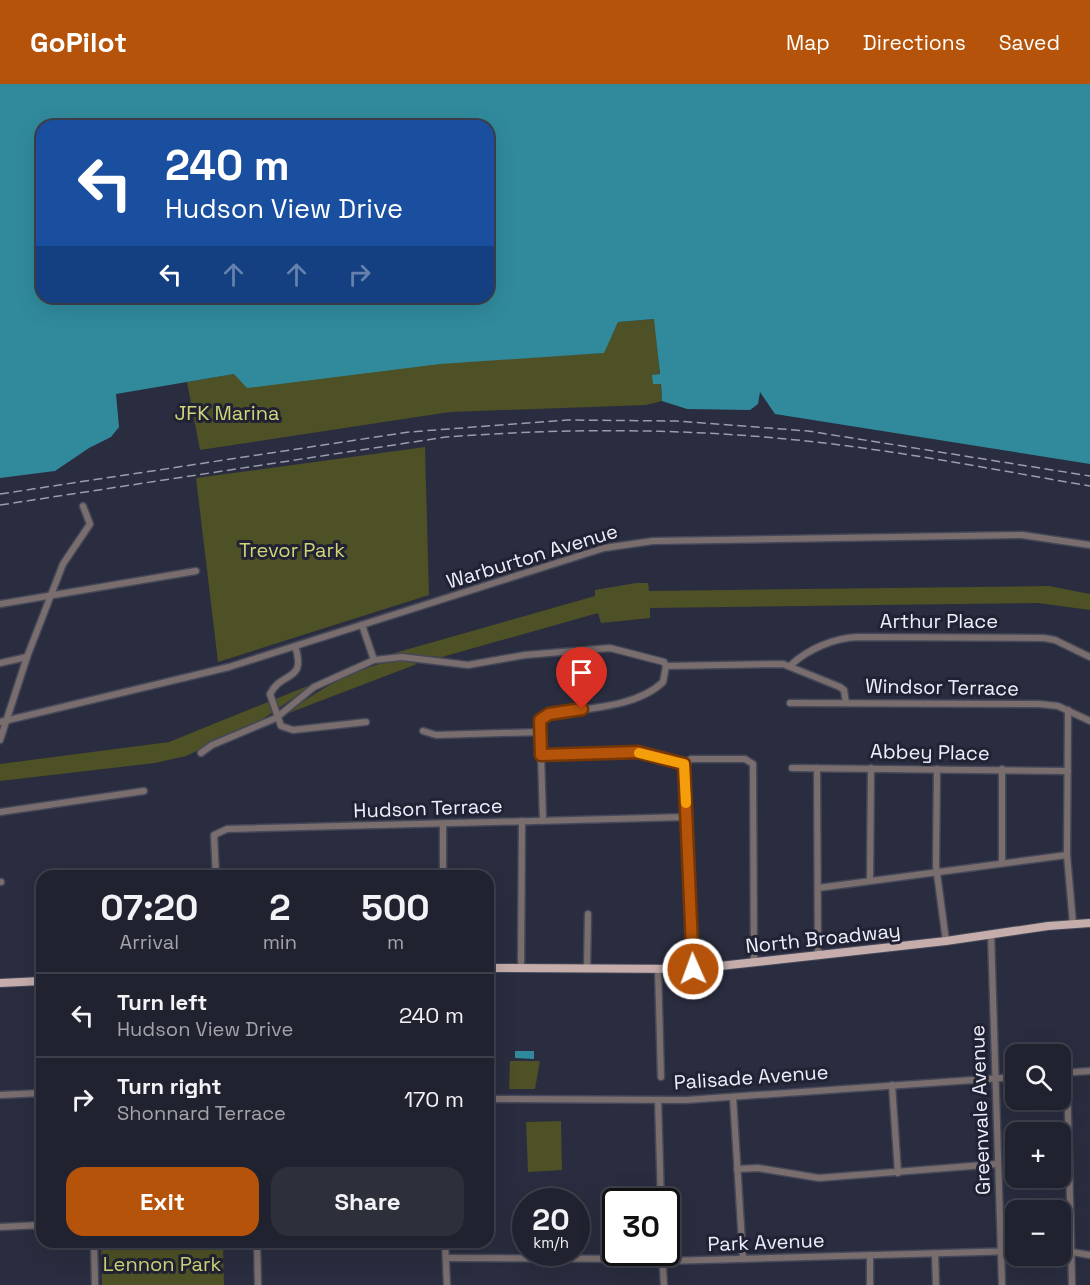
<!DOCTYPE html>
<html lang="en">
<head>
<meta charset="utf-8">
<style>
	body { margin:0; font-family:"Space Grotesk",sans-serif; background:#2d2f3b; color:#f1f3f6; height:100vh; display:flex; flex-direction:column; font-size:22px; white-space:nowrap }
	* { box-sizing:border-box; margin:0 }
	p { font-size:20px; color:#a2a4aa }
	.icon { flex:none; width:33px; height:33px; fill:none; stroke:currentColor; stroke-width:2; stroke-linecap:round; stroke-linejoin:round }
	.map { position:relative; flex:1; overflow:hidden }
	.drawer { position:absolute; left:36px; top:786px; width:458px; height:378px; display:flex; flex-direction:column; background:#20222f; border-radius:18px; box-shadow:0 6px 24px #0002,0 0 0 2px #3d3f4b }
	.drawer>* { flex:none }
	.hud { position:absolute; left:36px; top:36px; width:458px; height:183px; border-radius:18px; box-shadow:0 6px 24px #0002,0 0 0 2px #3d3f4b; background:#1a4fa0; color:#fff; overflow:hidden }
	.controls { position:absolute; left:1005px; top:960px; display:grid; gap:12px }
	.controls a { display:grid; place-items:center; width:66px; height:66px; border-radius:12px; background:#20222f; box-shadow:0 6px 24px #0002,0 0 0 2px #3d3f4b; font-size:30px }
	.speed { position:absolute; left:512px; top:1104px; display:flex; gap:12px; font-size:30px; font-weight:700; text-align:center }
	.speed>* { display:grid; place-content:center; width:78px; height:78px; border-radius:50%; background:#20222f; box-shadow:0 6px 24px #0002,0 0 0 2px #3d3f4b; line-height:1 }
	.speed small { font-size:15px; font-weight:400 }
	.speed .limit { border:3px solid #111; border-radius:9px; background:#fff; color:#111 }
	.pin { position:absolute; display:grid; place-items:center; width:51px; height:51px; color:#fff; margin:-62px -26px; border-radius:50% 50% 50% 0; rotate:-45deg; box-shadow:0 0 6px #0007 }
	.pin .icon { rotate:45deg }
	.me { position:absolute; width:66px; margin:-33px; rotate:358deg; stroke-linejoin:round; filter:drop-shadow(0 0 4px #0008) }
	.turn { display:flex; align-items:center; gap:21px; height:126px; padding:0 30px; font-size:27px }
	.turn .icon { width:78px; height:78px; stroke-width:2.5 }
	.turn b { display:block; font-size:42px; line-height:51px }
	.lanes { display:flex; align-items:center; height:57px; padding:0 30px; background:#0003; justify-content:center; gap:30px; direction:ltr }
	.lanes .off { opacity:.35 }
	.eta { display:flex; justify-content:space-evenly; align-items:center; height:102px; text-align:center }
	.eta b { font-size:36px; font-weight:700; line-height:42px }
	.primary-button { display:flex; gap:12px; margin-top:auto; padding:12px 30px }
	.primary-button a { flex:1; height:69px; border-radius:18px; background:#b45309; color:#fff; font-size:24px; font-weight:700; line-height:69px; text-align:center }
	.primary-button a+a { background:#2d2f3b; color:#f1f3f6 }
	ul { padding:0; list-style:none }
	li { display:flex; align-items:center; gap:18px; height:84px; padding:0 30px; border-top:2px solid #3d3f4b }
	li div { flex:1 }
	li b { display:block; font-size:22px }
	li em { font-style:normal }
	header { display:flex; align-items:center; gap:36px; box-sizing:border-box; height:84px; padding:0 30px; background:#b45309; color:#fff }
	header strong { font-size:28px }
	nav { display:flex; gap:33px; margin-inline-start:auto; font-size:21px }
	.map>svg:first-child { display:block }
</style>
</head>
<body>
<header>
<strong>GoPilot</strong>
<nav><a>Map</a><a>Directions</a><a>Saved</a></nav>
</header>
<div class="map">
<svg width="1090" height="1201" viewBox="0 0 1090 1201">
	<rect width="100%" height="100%" fill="#2a2d3f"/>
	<!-- park -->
	<g fill="#4e5025">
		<polygon points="655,235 662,317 646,321 450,328 200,366 187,298 234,290 603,269 618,238"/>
		<polygon points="425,363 429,511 218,578 196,394"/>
		<polygon points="636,499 648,499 649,507 1049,502 1090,510 1090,526 1038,519 650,524 650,534 601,539 598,529 442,573 391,570 595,512 595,506"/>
		<path d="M403,575L417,580L286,630C322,603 358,582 403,575Z"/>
		<polygon points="315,599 260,637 186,672 155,679 0,697 0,680 169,658"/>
		<polygon points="510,977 540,977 535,1005 509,1005"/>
		<polygon points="561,1037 562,1086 528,1088 526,1038"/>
		<polygon points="101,1158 223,1158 224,1201 102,1201"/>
	</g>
	<!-- water -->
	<g fill="#308a9c" fill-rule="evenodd">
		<path d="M0,0H1090V380L775,330L760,308L758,320L750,326L687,325L662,317L661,300H653L652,291L660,290L654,235L618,238L604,269L440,280L247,304L234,290L116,310L119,343L111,353L89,364L55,387L0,394ZM42,42H488V213H42Z"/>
		<polygon points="515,967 534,967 534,975 515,974"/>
	</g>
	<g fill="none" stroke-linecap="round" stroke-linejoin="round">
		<defs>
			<g id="minor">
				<polyline points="0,520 196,487"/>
				<polyline points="362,541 374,576"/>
				<path d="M295,562C307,599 282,586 270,610L281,642L293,646L366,638"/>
				<polyline points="0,579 27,573"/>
				<path d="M791,581C808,565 834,554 858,553L1044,554L1055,556L1090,573"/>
				<polyline points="666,582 783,580 840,603 844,606 846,619"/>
				<polyline points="790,619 1039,620 1058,622 1090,637"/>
				<polyline points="1068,626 1067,771 1073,840"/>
				<polyline points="0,638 229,583 604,464 653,457 1022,451 1090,461"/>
				<polyline points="423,647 436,651 540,648"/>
				<polyline points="0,656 27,573 63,480 90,440 83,422"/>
				<path d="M201,669L212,661L276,634L314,603L374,576L402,573L468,581L525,571L610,564L664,578L666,582L663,598C636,624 585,624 549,630L540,636L543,737"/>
				<polyline points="541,671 638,668 684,680"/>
				<polyline points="684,680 691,675 745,675 753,680 754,878"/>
				<polyline points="684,680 693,885"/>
				<polyline points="792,684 1068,687"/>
				<polyline points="817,684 818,872"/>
				<polyline points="937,685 936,782 946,857"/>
				<polyline points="0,728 144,707"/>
				<polyline points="1002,779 1002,685"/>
				<polyline points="216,792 214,751 227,745 686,733"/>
				<polyline points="443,792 443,740"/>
				<polyline points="870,796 871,684"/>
				<polyline points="0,798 1,798"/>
				<polyline points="818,804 1067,771"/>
				<polyline points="991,850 1002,1201"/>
				<polyline points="521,884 522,737"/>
				<polyline points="587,885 588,830"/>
				<polyline points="658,885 661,993"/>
				<polyline points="1067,988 1072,1201"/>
				<polyline points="1060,989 1090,987"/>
				<polyline points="892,1001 898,1089"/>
				<polyline points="0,1011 42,1009"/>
				<polyline points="733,1013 743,1175"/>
				<polyline points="488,1015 686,1016 1016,993"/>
				<polyline points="658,1016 661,1118"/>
				<polyline points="737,1085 758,1084 819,1094 997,1080"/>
				<polyline points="0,1143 42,1141"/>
				<polyline points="94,1158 95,1201"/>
				<polyline points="257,1158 258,1201"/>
				<polyline points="445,1158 447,1201"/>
				<polyline points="1060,1166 1090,1171"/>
				<polyline points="662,1168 664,1201"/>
				<polyline points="935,1170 936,1201"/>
				<polyline points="870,1171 870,1201"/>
				<polyline points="446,1174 657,1175 668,1177 1016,1167"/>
			</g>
			<g id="major">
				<polyline points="488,884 693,885 946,857 1048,842 1090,839"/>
				<polyline points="0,899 42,897"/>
			</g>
		</defs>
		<!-- minor casing -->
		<use href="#minor" stroke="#454859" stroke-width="9"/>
		<!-- major casing -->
		<use href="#major" stroke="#454859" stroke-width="10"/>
		<!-- minor -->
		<use href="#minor" stroke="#796e6d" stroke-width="6"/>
		<!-- major -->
		<use href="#major" stroke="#c4adaa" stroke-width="8"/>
		<!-- rail -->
		<g stroke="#9a9dab" stroke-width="1.5" stroke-dasharray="9 4.5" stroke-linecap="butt">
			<polyline points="0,410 409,348 567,336 677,337 808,347 1090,392"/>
			<path d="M0,421L446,353C567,344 686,344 806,357C901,367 996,386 1090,402"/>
		</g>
	</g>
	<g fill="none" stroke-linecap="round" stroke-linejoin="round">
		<defs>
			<polyline id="route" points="582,625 549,630 540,636 541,671 638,668 684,680 693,885"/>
		</defs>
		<!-- route casing -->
		<use href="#route" stroke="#753606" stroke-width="15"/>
		<!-- route -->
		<use href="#route" stroke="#b45309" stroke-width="10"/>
		<!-- slow -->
		<polyline stroke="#f59e0b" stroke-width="10" points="639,669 684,680 686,719"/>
	</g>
	<g text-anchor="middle" stroke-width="6" stroke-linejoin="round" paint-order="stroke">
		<!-- park labels -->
		<g font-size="20" fill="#d1d577" stroke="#212334">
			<text x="227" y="336">JFK Marina</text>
			<text x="292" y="473">Trevor Park</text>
			<text x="162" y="1187">Lennon Park</text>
		</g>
		<!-- street labels -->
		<g font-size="20" fill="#edeffb" stroke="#212334">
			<text transform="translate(532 472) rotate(-17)" y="7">Warburton Avenue</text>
			<text x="939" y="544">Arthur Place</text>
			<text transform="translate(942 603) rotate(1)" y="7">Windsor Terrace</text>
			<text transform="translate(930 668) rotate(1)" y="7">Abbey Place</text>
			<text transform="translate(428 724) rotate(-2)" y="7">Hudson Terrace</text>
			<text transform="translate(823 854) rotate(-6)" y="7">North Broadway</text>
			<text transform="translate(751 993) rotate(-4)" y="7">Palisade Avenue</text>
			<text transform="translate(980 1026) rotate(-92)" y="7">Greenvale Avenue</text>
			<text transform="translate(766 1158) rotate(-2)" y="7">Park Avenue</text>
		</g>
	</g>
</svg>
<div class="controls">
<a><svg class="icon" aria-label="search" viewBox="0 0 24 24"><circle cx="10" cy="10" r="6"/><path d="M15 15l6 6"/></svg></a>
<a>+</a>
<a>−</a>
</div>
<div class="speed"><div>20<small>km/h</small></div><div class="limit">30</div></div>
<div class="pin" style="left:582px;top:625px;background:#d93025"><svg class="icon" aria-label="arrive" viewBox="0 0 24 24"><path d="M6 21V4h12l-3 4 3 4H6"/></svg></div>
<svg class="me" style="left:693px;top:885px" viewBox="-20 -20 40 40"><circle r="17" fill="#b45309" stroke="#fff" stroke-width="3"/><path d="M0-11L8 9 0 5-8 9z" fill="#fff"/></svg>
<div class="hud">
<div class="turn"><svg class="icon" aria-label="left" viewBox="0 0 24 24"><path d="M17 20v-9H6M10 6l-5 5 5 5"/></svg><div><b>240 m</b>Hudson View Drive</div></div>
<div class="lanes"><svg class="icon" aria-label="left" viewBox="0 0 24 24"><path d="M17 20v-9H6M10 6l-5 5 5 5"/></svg><svg class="icon off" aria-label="ahead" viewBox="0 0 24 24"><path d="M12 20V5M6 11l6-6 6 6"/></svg><svg class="icon off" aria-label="ahead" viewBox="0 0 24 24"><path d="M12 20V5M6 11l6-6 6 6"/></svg><svg class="icon off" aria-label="right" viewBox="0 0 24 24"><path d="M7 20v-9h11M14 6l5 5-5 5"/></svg></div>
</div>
<section class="drawer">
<div class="eta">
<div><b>07:20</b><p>Arrival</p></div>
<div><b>2</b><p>min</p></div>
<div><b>500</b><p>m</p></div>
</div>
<ul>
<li><svg class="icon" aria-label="left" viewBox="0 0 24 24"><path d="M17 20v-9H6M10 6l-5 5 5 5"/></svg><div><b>Turn left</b><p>Hudson View Drive</p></div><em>240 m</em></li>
<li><svg class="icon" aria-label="right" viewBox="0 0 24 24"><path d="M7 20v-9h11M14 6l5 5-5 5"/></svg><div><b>Turn right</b><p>Shonnard Terrace</p></div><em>170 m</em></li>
</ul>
<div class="primary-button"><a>Exit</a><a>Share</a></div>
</section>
</div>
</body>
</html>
